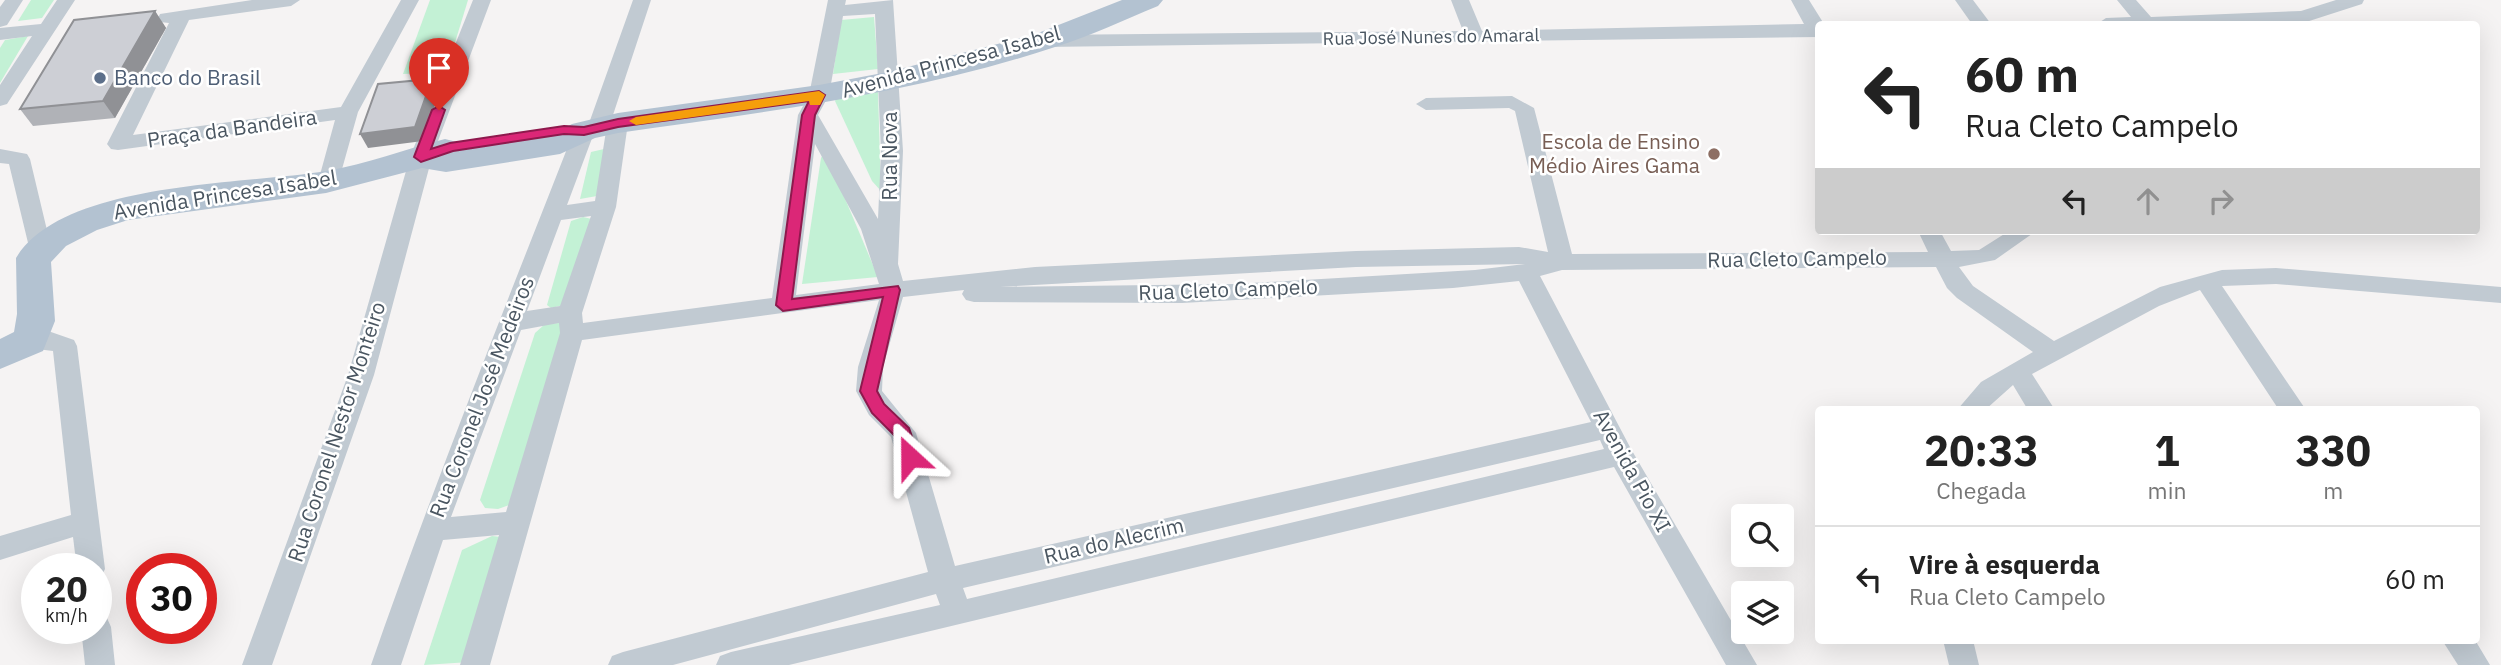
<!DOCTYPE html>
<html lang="pt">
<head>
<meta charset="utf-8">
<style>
	body { margin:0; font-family:"IBM Plex Sans",sans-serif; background:#f2f2f2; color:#222; height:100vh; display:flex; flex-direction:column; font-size:26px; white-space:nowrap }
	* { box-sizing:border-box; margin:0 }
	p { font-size:23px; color:#767676 }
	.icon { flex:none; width:38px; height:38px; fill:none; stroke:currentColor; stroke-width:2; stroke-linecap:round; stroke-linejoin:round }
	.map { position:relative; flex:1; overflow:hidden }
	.details { position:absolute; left:1815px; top:406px; width:665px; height:238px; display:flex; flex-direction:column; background:#fff; border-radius:7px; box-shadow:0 7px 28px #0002 }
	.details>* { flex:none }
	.guide { position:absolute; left:1815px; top:21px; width:665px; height:214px; border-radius:7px; box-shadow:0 7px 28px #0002; background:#fff; color:#222; overflow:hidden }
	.fabs { position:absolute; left:1731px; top:504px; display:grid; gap:14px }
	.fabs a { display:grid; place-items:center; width:63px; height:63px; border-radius:7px; background:#fff; box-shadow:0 7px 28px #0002; font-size:35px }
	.speed { position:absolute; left:21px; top:553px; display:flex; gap:14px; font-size:35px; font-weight:700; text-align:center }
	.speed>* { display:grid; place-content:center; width:91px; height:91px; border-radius:50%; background:#fff; box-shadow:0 7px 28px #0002; line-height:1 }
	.speed small { font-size:18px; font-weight:400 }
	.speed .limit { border:10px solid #d22; background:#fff; color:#111 }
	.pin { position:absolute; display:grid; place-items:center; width:60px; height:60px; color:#fff; margin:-72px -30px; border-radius:50% 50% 50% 0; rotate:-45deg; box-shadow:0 0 7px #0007 }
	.pin .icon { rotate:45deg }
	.me { position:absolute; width:77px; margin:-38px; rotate:336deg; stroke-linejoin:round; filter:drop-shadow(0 0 5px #0008) }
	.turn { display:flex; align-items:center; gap:24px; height:147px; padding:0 35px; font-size:32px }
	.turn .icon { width:91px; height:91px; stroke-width:2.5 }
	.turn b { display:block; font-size:49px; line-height:60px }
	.lanes { display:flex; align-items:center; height:66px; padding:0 35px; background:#0003; justify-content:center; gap:35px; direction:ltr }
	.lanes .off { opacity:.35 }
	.eta { display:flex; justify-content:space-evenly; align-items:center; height:119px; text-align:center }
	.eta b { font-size:42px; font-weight:800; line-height:49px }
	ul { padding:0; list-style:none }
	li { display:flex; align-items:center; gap:21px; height:105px; padding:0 35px; border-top:2px solid #e0e0e0 }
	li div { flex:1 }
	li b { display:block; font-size:26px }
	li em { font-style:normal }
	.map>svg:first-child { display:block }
</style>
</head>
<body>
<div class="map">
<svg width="2501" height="665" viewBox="0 0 2501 665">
	<rect width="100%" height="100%" fill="#f5f3f3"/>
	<!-- green -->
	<g fill="#c3f1d5">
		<polygon points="31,0 54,0 42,18 18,21"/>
		<polygon points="430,0 468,0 446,72 403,74"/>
		<polygon points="874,17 878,69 833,74 841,20"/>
		<polygon points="28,36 0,83 0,48 5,40"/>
		<polygon points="878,92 881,191 872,181 835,101 838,96"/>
		<polygon points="604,149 597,196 580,199 591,152"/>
		<polygon points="825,151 878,277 802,284 821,158"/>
		<polygon points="583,217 592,219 568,304 551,308 547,305 571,221"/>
		<polygon points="559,323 564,327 512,504 498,509 485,508 480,500 535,333 545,324"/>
		<polygon points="492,536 501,537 485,661 424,665 462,550"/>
	</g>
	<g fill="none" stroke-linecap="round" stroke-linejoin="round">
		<!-- street -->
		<g fill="#c1cad2" fill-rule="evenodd">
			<polygon points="5,0 23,0 7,25 0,27 0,7"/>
			<polygon points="57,0 75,0 7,104 0,106 0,85 32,36 0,40 0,28 41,24"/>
			<polygon points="252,0 300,0 291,6 189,20 133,135 341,107 401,0 419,0 358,112 337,187 329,189 318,182 335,120 118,150 111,149 107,144 169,23 160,22 158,18 160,14"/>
			<polygon points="473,0 491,0 432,157 374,375 272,665 242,665 348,375 410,157"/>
			<path d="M633,0H651L612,118L625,119L628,123L616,207L582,313L583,323L772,298L798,115L809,95L828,0H846L845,5L893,0L903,151L898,264L903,281L1035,267L1356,251L1519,247L1548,252L1515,111L1509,108L1426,110L1416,104L1426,98L1512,96L1534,108L1572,254L1928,252L1918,231H1940L1951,251L1979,250L2009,231H2036L1995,260L1959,267L1973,286L2054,341L2160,287L2222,270L2276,268L2501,287V303L2276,284L2222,286L2306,410H2279L2200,290L2159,306L2032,374L2055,410H2028L2013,385L1985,410H1957L1981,382L2033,352L1957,298L1947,288L1936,267L1562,270L1540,276L1631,449L1757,665H1726L1614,467L789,665H716L720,656L731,652L940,605L936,594L673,665H608L612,656L623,652L928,572L891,437L869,415L856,391L858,367L879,300L582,340L490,665H460L499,535L443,540L401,665H371C434,484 505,307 574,131L577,127L588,126ZM875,14L881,151L878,219L818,115L829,95L843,16ZM606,131L595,201L567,205L594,133ZM815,144L861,229L879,284L796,295ZM591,216L560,306L527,311L561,220ZM1525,264L1475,270L1234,284L1000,287L1356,267ZM1519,281L1591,422L955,566L916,433L882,391L883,367L903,297L964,290L962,294L966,300L974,302L1182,303L1453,288ZM559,323L560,333L506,512L451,517L521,330ZM1600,440L1604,449L967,599L963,588Z"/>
			<polygon points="1451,0 1469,0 1482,31 1804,24 1791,0 1809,0 1824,24 1818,24 1818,37 1044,47 1034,41 1044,35 1463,31"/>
			<polygon points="1955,0 1973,0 1991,24 1972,24"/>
			<polygon points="2117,0 2136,0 2151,17 2301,11 2336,0 2364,0 2362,4 2303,23 2097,24 2106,18 2131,17"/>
			<polygon points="0,149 27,154 30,159 51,247 48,252 32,252 29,247 9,164 0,163"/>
			<polygon points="29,332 51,332 74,340 77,346 105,569 101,577 96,579 96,569 77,569 73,537 0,560 0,536 71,515 53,351 20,347 17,341 20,335"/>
			<polygon points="96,614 107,618 111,627 115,665 85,665 81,628 96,628"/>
			<polygon points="1943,640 1973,640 1979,665 1949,665"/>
			<polygon points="2442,640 2475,640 2490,665 2458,665"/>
		</g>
		<!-- primary -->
		<path fill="#b3c2d1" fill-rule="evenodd" d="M1122,0H1163L1158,6C1124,20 1090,36 1055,47C913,94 765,112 618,133L595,138L560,154L446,172L422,168L326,193L128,220L97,230L66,246L51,262L55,321L43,351L0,369V339L14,332L17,314L16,258C63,181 244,185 326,171C367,164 405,149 445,139L457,142L462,149L551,135L572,124L618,113L819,85L888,72L1033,35Z"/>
	</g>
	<!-- wall -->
	<polygon fill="#b0b2b7" points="155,11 166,28 115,118 33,126 20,109"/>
	<!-- shaded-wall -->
	<g fill="#909195">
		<polygon points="155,11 166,28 115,118 103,101"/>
		<polygon points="432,79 439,92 423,141 368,148 360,134"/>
	</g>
	<!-- building -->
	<g fill="#cdcfd5" stroke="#909195" stroke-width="2">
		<polygon points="155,11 103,101 20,109 74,20"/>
		<polygon points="432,79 415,127 360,134 378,84"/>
	</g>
	<!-- route -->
	<polygon fill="#db2777" stroke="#8e194d" stroke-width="2" points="819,91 825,95 815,115 792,299 898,286 900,290 877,391 884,404 909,428 919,457 910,464 904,462 895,436 872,413 860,391 883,297 783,311 776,305 802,115 809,101 618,127 584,135 564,134 453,151 421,162 414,157 432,110 439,106 445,110 431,149 450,143 564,126 584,127 618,119"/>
	<!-- slow -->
	<polygon fill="#f59e0b" points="819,91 825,95 820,105 810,105 809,101 636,125 629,121 636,117"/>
	<!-- markers -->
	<circle fill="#5c6f8a" stroke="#fff" stroke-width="2.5" cx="100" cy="78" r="7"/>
	<circle fill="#8d6e63" stroke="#fff" stroke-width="2.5" cx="1714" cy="154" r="7"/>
	<g text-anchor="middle" stroke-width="5" stroke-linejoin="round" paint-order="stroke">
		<!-- far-street labels -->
		<g font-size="18" fill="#4a5661" stroke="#fff">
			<text transform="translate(1431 37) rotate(-1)" y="6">Rua José Nunes do Amaral</text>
		</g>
		<!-- street labels -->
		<g font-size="21" fill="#4a5661" stroke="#fff">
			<text transform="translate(951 62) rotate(-15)" y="7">Avenida Princesa Isabel</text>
			<text transform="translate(232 129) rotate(-8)" y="7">Praça da Bandeira</text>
			<text transform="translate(890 156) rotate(-90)" y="7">Rua Nova</text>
			<text transform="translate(225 195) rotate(-9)" y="7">Avenida Princesa Isabel</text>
			<text transform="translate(1797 259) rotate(-1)" y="7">Rua Cleto Campelo</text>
			<text transform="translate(1228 290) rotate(-2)" y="7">Rua Cleto Campelo</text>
			<text transform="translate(482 397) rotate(-69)" y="7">Rua Coronel José Medeiros</text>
			<text transform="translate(337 432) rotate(-72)" y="7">Rua Coronel Nestor Monteiro</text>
			<text transform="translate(1632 471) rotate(61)" y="7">Avenida Pio XI</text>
			<text transform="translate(1114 541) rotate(-13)" y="7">Rua do Alecrim</text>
		</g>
		<!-- service labels -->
		<g font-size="21" fill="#4e5e75" stroke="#fff" text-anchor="start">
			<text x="114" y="85">Banco do Brasil</text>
		</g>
		<!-- education labels -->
		<g font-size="21" fill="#785e54" stroke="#fff" text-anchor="end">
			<text x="1700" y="149">Escola de Ensino<tspan x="1700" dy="24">Médio Aires Gama</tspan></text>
		</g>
	</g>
</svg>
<div class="fabs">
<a><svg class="icon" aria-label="search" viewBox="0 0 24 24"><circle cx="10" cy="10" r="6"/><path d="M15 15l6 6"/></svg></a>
<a><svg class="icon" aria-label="layers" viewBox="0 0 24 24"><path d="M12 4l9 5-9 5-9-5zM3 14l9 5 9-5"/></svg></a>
</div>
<div class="speed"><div>20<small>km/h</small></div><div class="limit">30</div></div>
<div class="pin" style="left:439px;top:110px;background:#d93025"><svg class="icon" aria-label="arrive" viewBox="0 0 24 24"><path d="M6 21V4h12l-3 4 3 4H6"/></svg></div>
<svg class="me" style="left:910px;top:457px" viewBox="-20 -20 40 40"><path d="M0-17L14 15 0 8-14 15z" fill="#db2777" stroke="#fff" stroke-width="4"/></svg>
<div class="guide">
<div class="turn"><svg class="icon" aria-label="left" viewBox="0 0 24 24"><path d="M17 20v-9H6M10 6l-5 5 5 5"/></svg><div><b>60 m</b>Rua Cleto Campelo</div></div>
<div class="lanes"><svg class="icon" aria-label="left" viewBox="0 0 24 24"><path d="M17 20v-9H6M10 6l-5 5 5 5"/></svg><svg class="icon off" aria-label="ahead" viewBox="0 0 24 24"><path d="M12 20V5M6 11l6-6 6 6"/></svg><svg class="icon off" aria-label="right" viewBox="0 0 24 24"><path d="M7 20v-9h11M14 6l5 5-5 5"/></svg></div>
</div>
<section class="details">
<div class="eta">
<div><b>20:33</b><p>Chegada</p></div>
<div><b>1</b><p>min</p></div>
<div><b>330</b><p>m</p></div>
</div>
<ul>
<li><svg class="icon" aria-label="left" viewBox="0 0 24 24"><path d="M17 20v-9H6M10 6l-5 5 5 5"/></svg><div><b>Vire à esquerda</b><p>Rua Cleto Campelo</p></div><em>60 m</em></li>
</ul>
</section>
</div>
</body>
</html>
